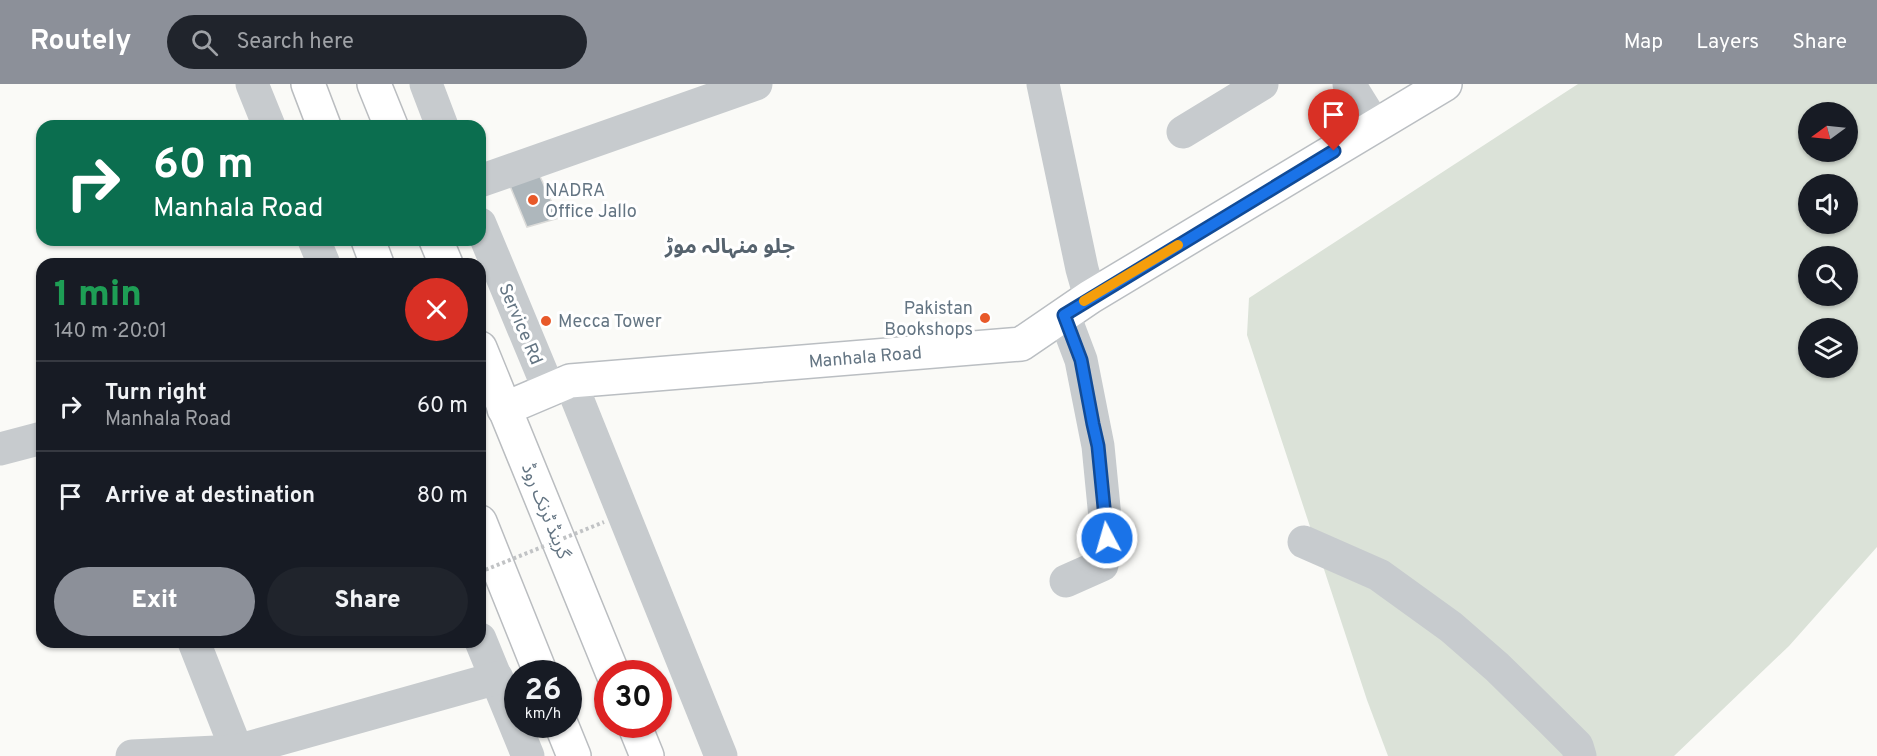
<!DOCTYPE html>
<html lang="en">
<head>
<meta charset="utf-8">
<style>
	body { margin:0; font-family:Overpass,"Noto Sans Arabic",sans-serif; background:#20242c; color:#f1f3f6; height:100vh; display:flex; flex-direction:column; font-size:22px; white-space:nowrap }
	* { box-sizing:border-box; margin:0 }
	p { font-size:20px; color:#9ea1a6 }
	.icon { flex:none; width:33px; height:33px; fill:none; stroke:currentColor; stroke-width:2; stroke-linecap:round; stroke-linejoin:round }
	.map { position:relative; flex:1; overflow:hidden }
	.details { position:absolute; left:36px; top:174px; width:450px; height:390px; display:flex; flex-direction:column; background:#171b24; border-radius:18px; box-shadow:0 2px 4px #0004 }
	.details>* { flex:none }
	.top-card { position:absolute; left:36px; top:36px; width:450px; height:126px; border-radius:18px; box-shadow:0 2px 4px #0004; background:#0b6e4f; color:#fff; overflow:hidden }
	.needle { width:39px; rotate:255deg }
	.tools { position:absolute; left:1798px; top:18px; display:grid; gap:12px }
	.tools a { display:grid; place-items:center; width:60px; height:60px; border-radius:50%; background:#171b24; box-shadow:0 2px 4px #0004; font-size:30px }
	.speed { position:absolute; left:504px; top:576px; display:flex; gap:12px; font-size:30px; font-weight:700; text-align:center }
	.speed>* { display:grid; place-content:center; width:78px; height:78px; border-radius:50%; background:#171b24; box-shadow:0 2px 4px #0004; line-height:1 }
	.speed small { font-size:15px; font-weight:400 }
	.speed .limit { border:9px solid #d22; background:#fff; color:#111 }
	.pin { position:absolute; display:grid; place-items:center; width:51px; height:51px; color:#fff; margin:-62px -26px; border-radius:50% 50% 50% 0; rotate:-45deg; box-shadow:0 0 6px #0007 }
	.pin .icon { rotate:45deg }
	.me { position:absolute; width:66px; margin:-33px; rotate:354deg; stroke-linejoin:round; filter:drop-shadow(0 0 4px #0008) }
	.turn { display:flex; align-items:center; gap:21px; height:126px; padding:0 18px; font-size:27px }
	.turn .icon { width:78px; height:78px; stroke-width:2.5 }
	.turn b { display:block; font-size:42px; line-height:51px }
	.round { display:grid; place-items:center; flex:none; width:63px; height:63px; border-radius:32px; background:#20242c }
	.overview { display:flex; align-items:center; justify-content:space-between; height:102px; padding:0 18px }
	h1 { font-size:36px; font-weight:800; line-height:45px; color:#1e9e55 }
	.cta { display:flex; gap:12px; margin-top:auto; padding:12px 18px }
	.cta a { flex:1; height:69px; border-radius:36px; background:#8c9099; color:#fff; font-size:24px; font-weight:800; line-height:69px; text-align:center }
	.cta a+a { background:#20242c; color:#f1f3f6 }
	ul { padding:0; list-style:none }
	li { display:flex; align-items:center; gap:18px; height:90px; padding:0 18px; border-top:2px solid #363941 }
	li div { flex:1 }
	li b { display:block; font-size:22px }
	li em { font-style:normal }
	header { display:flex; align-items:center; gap:36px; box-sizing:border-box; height:84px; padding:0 30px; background:#8c9099; color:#fff }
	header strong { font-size:28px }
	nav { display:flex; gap:33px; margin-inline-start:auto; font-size:21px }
	.search { width:420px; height:54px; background:#20242c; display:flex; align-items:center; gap:15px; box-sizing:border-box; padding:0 21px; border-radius:33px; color:#9ea1a6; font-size:22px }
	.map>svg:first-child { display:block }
</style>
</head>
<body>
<header>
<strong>Routely</strong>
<div class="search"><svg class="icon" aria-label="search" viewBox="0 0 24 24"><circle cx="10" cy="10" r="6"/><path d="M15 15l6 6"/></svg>Search here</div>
<nav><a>Map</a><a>Layers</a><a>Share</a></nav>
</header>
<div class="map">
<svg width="1877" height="672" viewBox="0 0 1877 672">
	<rect width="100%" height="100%" fill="#fafaf7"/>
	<!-- green -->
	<path fill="#dbe2d8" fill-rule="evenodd" d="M1578,0H1877V463L1789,562L1674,672H1388L1367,616L1247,251L1249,214ZM1809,28H1848V68H1809ZM1809,100H1848V140H1809ZM1809,172H1848V212H1809ZM1809,244H1848V284H1809Z"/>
	<!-- building -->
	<polygon fill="#aeb7bc" stroke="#dbdbd9" stroke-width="1.5" points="537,86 559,134 527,143 508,97"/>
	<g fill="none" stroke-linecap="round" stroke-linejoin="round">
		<defs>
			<g id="major">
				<path id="s1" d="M504,325L570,297L1021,260L1090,213L1445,0"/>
			</g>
			<g id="highway">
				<polyline points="308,0 324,42"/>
				<polyline points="374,0 391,42"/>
				<polyline points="368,156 377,180"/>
				<polyline points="436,156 446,180"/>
				<polyline points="480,264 613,590"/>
				<polyline points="480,438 541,590"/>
				<polyline points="561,640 574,672"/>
				<polyline points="634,640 647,672"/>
			</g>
		</defs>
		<!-- major casing -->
		<use href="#major" stroke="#babec2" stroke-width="36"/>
		<!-- highway casing -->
		<use href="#highway" stroke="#babdc0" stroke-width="36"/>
		<!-- minor -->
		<g stroke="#c7cbce" stroke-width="33">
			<polyline points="252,0 269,42"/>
			<polyline points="426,0 442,42"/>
			<polyline points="1043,0 1082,185 1090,213"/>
			<polyline points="1349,0 1375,42"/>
			<polyline points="1183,48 1262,0"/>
			<polyline points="480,97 756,0"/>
			<polyline points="480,140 549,306"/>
			<polyline points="314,156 324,180"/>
			<polyline points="1064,231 1081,276 1098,362 1107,454 1102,481 1066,497"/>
			<polyline points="570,297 721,672"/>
			<polyline points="0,365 42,354"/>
			<polyline points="1304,458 1379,491 1451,543 1497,583 1549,634 1577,662 1580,672"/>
			<polyline points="480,555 528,672"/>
			<polyline points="194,558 239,672"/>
			<polyline points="132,672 237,667 497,594"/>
		</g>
		<!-- major -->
		<use href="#major" stroke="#fff" stroke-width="33"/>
		<!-- highway -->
		<use href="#highway" stroke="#fff" stroke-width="33"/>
		<!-- path-bridge -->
		<polyline stroke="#c1c3c5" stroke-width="4" stroke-dasharray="3 3" stroke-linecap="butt" points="480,488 604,438"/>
	</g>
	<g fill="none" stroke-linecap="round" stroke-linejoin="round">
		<defs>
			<polyline id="route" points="1107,454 1098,362 1093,340 1081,276 1064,231 1334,67"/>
		</defs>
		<!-- route casing -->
		<use href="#route" stroke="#114b97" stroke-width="15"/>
		<!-- route -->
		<use href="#route" stroke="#1a73e8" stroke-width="10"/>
		<!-- slow -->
		<polyline stroke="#f59e0b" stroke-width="10" points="1084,217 1178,161"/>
	</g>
	<!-- markers -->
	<g fill="#e85929" stroke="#fff" stroke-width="2">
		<circle cx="533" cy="116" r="6"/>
		<circle cx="985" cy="234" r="6"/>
		<circle cx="546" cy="237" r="6"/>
	</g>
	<g text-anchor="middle" stroke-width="6" stroke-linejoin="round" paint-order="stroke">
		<!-- poi labels -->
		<g font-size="18" fill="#647583" stroke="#fff" text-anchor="start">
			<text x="545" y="112">NADRA<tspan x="545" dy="21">Office Jallo</tspan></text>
			<text x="973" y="230" text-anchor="end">Pakistan<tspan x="973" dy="21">Bookshops</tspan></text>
			<text x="558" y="243">Mecca Tower</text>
		</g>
		<!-- street labels -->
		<g font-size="18" fill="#647583" stroke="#fff">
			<text transform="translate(521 240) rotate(67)" y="6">Service Rd</text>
			<text dy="6" stroke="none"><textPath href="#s1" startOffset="368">Manhala Road</textPath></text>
			<text transform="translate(546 427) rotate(68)" y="6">گرینڈ ٹرنک روڈ</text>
		</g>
		<!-- quarter labels -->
		<g font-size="21" font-weight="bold" fill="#56636e" stroke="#fff">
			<text x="730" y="169">جلو منہالہ موڑ</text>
		</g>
	</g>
</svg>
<div class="tools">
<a><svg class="needle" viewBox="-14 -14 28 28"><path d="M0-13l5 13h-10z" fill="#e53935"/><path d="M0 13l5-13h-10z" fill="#9ea1a6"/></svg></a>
<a><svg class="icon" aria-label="sound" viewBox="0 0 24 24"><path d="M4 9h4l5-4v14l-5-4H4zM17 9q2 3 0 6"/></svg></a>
<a><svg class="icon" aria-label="search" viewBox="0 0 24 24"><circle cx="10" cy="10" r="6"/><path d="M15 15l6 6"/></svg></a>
<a><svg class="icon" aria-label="layers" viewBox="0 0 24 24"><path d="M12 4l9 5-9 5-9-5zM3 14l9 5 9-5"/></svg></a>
</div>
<div class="speed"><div>26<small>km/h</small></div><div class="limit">30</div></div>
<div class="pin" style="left:1334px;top:67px;background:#d93025"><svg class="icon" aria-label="arrive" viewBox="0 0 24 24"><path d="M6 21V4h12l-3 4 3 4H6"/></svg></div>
<svg class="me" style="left:1107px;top:454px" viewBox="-20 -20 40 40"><circle r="17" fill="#1a73e8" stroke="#fff" stroke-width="3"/><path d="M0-11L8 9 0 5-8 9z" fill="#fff"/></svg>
<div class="top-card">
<div class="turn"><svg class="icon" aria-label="right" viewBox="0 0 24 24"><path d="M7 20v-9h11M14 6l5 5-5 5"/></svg><div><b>60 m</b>Manhala Road</div></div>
</div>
<section class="details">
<div class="overview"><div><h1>1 min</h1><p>140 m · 20:01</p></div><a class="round" style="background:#d93025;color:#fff"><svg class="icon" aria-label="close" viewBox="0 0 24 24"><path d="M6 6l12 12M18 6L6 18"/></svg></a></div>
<ul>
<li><svg class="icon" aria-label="right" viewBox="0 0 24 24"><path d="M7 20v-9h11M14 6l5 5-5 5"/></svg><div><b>Turn right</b><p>Manhala Road</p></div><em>60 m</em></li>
<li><svg class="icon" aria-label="arrive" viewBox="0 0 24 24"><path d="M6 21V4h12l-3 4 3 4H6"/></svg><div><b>Arrive at destination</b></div><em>80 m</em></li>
</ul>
<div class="cta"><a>Exit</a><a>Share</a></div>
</section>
</div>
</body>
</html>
